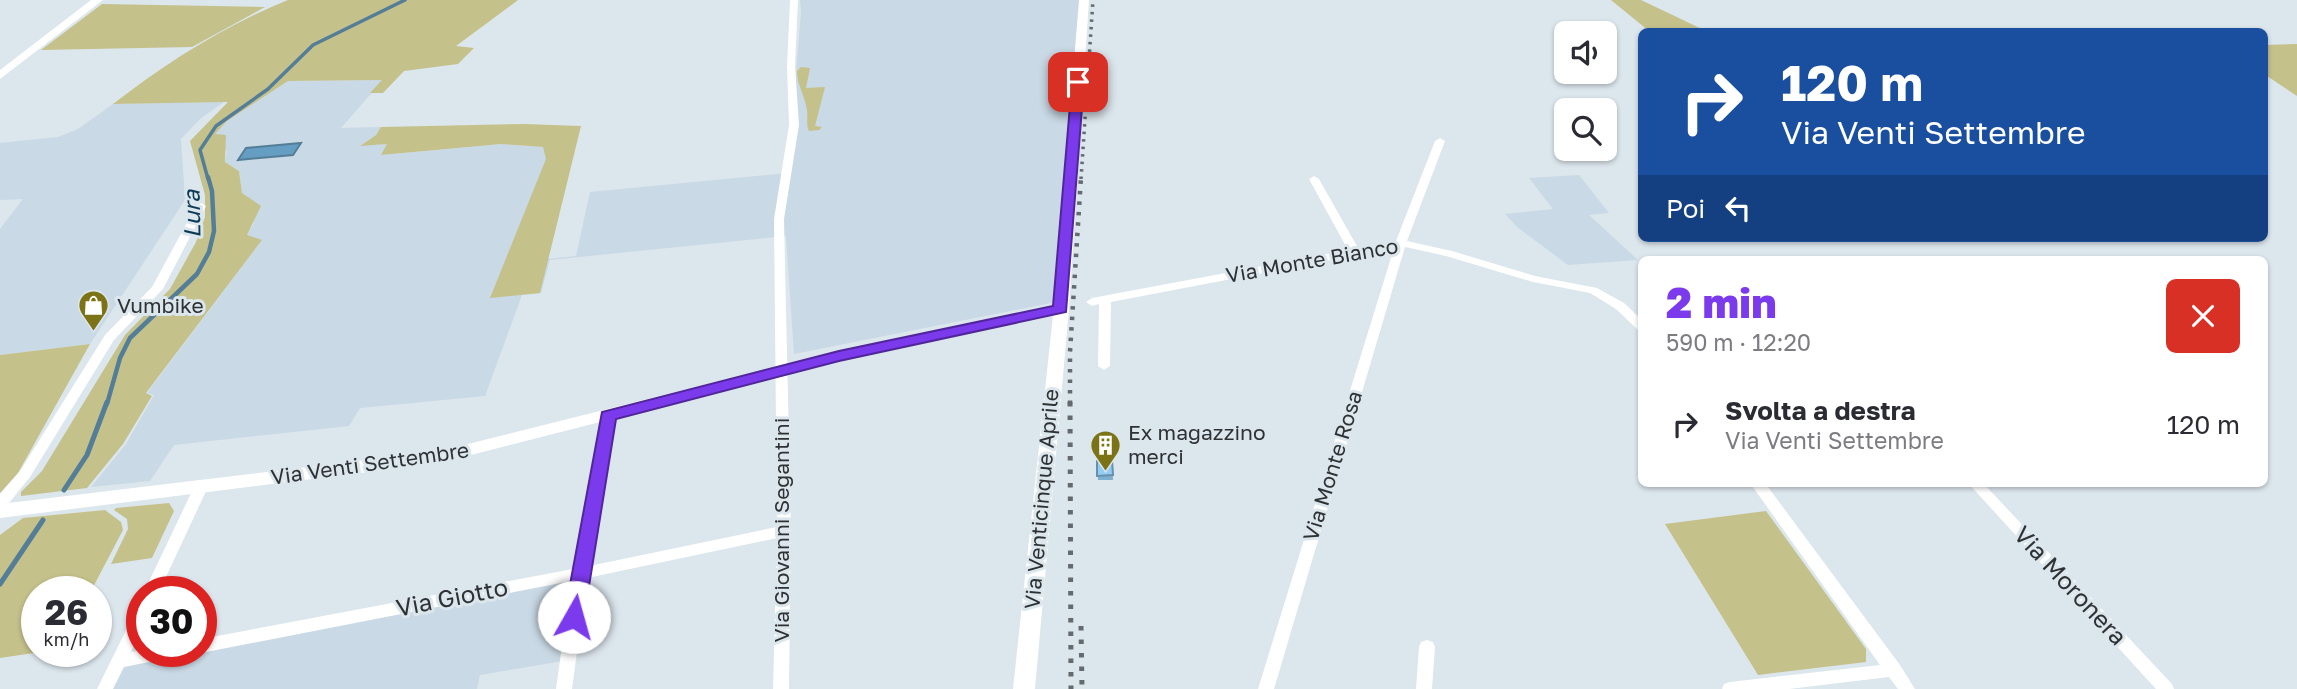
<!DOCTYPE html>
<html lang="it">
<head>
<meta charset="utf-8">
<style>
	body { margin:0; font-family:"Golos Text",sans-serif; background:#f2f2f3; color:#2b2b33; height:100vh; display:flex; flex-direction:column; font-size:26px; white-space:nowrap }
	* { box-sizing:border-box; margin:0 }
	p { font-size:23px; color:#7c7c81 }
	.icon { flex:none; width:38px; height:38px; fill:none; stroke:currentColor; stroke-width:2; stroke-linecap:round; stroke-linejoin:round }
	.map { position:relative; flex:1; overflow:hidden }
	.drawer { position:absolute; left:1638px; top:256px; width:630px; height:231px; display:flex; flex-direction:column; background:#fff; border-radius:10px; box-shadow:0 2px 5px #0004 }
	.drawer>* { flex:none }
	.guide { position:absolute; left:1638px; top:28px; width:630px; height:214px; border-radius:10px; box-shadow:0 2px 5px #0004; background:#1a4fa0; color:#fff; overflow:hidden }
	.fabs { position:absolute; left:1554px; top:21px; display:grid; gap:14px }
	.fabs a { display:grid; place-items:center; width:63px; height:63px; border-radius:10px; background:#fff; box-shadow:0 2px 5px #0004; font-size:35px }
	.speed { position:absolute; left:21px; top:576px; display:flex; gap:14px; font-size:35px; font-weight:700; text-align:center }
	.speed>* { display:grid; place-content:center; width:91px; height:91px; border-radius:50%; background:#fff; box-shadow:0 2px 5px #0004; line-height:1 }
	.speed small { font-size:18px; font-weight:400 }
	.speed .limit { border:10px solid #d22; background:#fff; color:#111 }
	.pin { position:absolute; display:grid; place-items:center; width:60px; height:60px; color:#fff; margin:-30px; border-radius:14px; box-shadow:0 4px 10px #0006 }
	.me { position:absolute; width:77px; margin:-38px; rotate:7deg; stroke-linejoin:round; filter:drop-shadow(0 0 5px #0008) }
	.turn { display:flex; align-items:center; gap:24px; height:147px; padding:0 28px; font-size:32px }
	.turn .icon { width:91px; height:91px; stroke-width:2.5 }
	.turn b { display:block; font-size:49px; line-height:60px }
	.then { display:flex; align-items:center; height:66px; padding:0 28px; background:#0003; gap:14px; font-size:26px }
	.round { display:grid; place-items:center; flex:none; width:74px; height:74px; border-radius:10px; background:#f2f2f3 }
	.summary { display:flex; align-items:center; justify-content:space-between; height:119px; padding:0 28px }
	h1 { font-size:42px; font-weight:800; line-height:52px; color:#7c3aed }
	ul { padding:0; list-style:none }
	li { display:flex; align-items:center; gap:21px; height:98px; padding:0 28px }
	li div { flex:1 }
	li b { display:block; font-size:26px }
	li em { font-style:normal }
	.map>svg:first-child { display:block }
</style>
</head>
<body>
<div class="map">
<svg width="2297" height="689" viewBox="0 0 2297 689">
	<rect width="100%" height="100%" fill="#dce6ed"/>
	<!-- built -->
	<g fill="#c9d9e5">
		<polygon points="800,0 1083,0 1061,301 794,354 786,236 550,260 541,293 522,295 485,396 360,408 349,426 174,445 150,481 91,487 126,444 154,395 147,393 262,240 246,236 254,223 242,193 239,171 225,162 227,152 214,134 227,121 288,81 383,80 341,128 381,127 376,135 361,145 388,144 382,155 501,144 543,147 547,159 505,263 576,256 590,192 788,173 801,12"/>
		<polygon points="224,102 200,119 181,139 185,200 90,344 0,355 0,229 23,199 0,200 0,143 58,137 78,129 113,104"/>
		<polygon points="1579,175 1609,213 1589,215 1638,260 1568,265 1517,227 1505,214 1553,209 1529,178"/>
		<polygon points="578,575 563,661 480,675 477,689 107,689 120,662 179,651 201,651"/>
	</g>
	<!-- green -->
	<g fill="#c5c18b">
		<path d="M288,0H518L456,46L474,48L458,64L404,71L383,93H370L382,80L288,81L227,121L215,134L226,135L225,162L239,171L242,193L261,206L247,235L262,240L146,393L152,396L123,444L87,488L21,496V492L42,471L125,335L170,289L196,242L205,217V195L190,141L228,102L113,104C166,63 225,25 288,0Z"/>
		<polygon points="1611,0 1641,0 1706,31 1649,31"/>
		<polygon points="102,4 265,7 192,47 41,50"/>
		<polygon points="2297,44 2297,96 2264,74 2265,45"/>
		<path d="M801,67L810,68L806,88L825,87L815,126L822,127L819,130L809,131C806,126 808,118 807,110C805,96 797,85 797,71Z"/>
		<polygon points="524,124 581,126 540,293 490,298 546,159 543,147 501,144 381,155 387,144 360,146 376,135 381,127"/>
		<polygon points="90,344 18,473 0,493 0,355"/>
		<polygon points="169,503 174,511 152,558 111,564 128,529 127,519 114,510 116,508"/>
		<polygon points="105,510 121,522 123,530 91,591 37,592 37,651 47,651 0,658 0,535 23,518"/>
		<polygon points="1766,511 1866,649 1866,662 1758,675 1665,524"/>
	</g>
	<!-- water -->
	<polygon fill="#659ec2" stroke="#547e98" stroke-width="2" points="301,143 293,155 238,160 246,148"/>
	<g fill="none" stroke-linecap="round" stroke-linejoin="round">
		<!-- stream-far2 -->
		<polyline stroke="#547e98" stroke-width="3.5" points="208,179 200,150 216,126 268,89 313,45 405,0"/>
		<!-- stream-far1 -->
		<polyline stroke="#547e98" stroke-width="4.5" points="107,404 120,358 130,338 197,274 209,252 214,231 212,191 208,177"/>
		<!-- stream -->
		<g stroke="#547e98" stroke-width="5">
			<polyline points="64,490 87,455 107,402"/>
			<polyline points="0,584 43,520"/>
		</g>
		<!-- minor -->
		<g fill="#fff" fill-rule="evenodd">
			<polygon points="790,0 798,0 795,66 799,125 784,219 791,531 789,689 773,689 777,538 587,578 572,689 556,689 571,581 201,653 197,651 201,651 201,639 573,569 601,416 608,412 615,416 589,566 777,527 774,219 789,125 787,66"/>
			<polygon points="1440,138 1445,141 1407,241 1452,251 1535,276 1597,288 1624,303 1642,320 1642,331 1638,330 1616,309 1590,293 1533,282 1446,256 1405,247 1274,689 1258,689 1394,248 1111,302 1110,366 1104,370 1098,366 1099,304 1092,306 1086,302 1092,298 1348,250 1309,179 1314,176 1319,179 1358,248 1396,241 1435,141"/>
			<polygon points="201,203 206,206 163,289 114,340 30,477 5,508 0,509 0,494 20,471 105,335 152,287 196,206"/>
			<polygon points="201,482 206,483 208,487 159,592 144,592 194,487 196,483"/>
			<polygon points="1750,483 1765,483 1900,665 1915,689 1898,689 1889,677 1789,689 1722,689 1724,684 1730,682 1880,665"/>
			<polygon points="1968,483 1983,483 2172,684 2174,689 2156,689"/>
			<polygon points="142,606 142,629 131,652 142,650 181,651 179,656 124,667 113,689 97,689 137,608"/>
			<polygon points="1427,640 1433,642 1435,647 1432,689 1416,689 1419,647 1421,642"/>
		</g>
		<!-- tertiary -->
		<g fill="#fff" fill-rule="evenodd">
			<polygon points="91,0 103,0 0,79 0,70"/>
			<polygon points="1079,0 1089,0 1069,309 1035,689 1013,689 1053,315 839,361 440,463 0,518 0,504 440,451 839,351 1054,306"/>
		</g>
		<!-- rail-far2 -->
		<polyline stroke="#646a6e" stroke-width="3.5" stroke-dasharray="2.5 5" stroke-linecap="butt" points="1081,179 1093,0"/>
		<!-- rail-far1 -->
		<polyline stroke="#646a6e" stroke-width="4.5" stroke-dasharray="3.5 7" stroke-linecap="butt" points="1070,404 1070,352 1081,177"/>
		<!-- rail -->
		<g stroke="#646a6e" stroke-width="5" stroke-dasharray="4.5 9" stroke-linecap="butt">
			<polyline points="1070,402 1071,689"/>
			<polyline points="1081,626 1082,689"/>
		</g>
	</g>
	<!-- wall -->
	<polygon fill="#7eb0d2" points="1112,460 1113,480 1098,480 1097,461"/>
	<!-- building -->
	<polygon fill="#93cdf4" stroke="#6790ab" stroke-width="2" points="1112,460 1113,475 1097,476 1097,461"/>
	<!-- route -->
	<polygon fill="#7c3aed" stroke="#51269a" stroke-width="2" points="1078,79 1084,82 1066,312 839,361 616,419 584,617 581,623 574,625 567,623 564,617 602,412 839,351 1053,306 1072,82"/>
	<!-- icons -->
	<defs>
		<symbol id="shop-pin" viewBox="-11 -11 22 30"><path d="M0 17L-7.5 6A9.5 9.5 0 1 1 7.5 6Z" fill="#7b7315" stroke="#dce6ed"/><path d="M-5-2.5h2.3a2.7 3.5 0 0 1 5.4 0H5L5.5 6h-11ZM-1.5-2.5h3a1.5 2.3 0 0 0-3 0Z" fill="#fff"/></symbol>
		<symbol id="building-pin" viewBox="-11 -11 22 30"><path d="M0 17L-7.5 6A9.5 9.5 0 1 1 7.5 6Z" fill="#7b7315" stroke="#dce6ed"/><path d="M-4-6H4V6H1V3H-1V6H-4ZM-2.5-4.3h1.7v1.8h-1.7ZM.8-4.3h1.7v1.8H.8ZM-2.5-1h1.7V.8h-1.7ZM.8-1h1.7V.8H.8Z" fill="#fff"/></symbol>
	</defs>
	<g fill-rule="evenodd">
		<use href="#shop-pin" x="76" y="288" width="35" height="47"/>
		<use href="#building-pin" x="1088" y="428" width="35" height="47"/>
	</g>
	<g text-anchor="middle" stroke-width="6" stroke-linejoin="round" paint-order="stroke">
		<!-- street labels -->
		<g font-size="21" fill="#2e3235" stroke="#dce6ed">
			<text transform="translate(1312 261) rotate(-10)" y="7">Via Monte Bianco</text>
			<text transform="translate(370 464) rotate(-8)" y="7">Via Venti Settembre</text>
			<text transform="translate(1333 466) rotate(-73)" y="7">Via Monte Rosa</text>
			<text transform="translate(1042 499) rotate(-85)" y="7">Via Venticinque Aprile</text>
			<text transform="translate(782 530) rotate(-90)" y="7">Via Giovanni Segantini</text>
		</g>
		<!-- poi labels -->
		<g font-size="21" fill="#2e3235" stroke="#dce6ed" text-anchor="start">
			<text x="117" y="313">Vumbike</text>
			<text x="1128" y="440">Ex magazzino<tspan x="1128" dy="24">merci</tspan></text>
		</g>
		<!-- water labels -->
		<g font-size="23" font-style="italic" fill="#0b3b54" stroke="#dce6ed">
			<text transform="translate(192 214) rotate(-91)" y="8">Lura</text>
		</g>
		<!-- near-street labels -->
		<g font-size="24" fill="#2e3235" stroke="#dce6ed">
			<text transform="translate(2070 586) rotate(47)" y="8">Via Moronera</text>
			<text transform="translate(452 598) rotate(-11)" y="8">Via Giotto</text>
		</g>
	</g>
</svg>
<div class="fabs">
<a><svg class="icon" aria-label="sound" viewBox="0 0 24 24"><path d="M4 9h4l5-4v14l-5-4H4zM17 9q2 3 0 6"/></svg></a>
<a><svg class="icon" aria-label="search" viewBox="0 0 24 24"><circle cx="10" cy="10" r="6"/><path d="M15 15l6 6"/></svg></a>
</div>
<div class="speed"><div>26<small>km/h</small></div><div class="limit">30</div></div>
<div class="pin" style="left:1078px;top:82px;background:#d93025"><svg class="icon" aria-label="arrive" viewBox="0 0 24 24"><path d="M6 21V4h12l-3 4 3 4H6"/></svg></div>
<svg class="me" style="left:574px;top:617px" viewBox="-20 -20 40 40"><circle r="19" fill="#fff"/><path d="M0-13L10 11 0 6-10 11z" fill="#7c3aed"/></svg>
<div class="guide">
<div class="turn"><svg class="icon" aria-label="right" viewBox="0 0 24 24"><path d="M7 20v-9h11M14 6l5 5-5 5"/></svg><div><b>120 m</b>Via Venti Settembre</div></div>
<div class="then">Poi<svg class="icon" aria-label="left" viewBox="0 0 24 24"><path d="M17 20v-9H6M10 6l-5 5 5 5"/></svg></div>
</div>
<section class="drawer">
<div class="summary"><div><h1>2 min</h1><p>590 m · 12:20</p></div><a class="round" style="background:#d93025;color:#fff"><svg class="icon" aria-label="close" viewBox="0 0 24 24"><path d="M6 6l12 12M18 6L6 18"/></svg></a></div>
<ul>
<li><svg class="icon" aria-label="right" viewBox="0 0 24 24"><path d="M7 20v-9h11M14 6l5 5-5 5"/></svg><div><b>Svolta a destra</b><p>Via Venti Settembre</p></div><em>120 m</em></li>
</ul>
</section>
</div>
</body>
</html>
